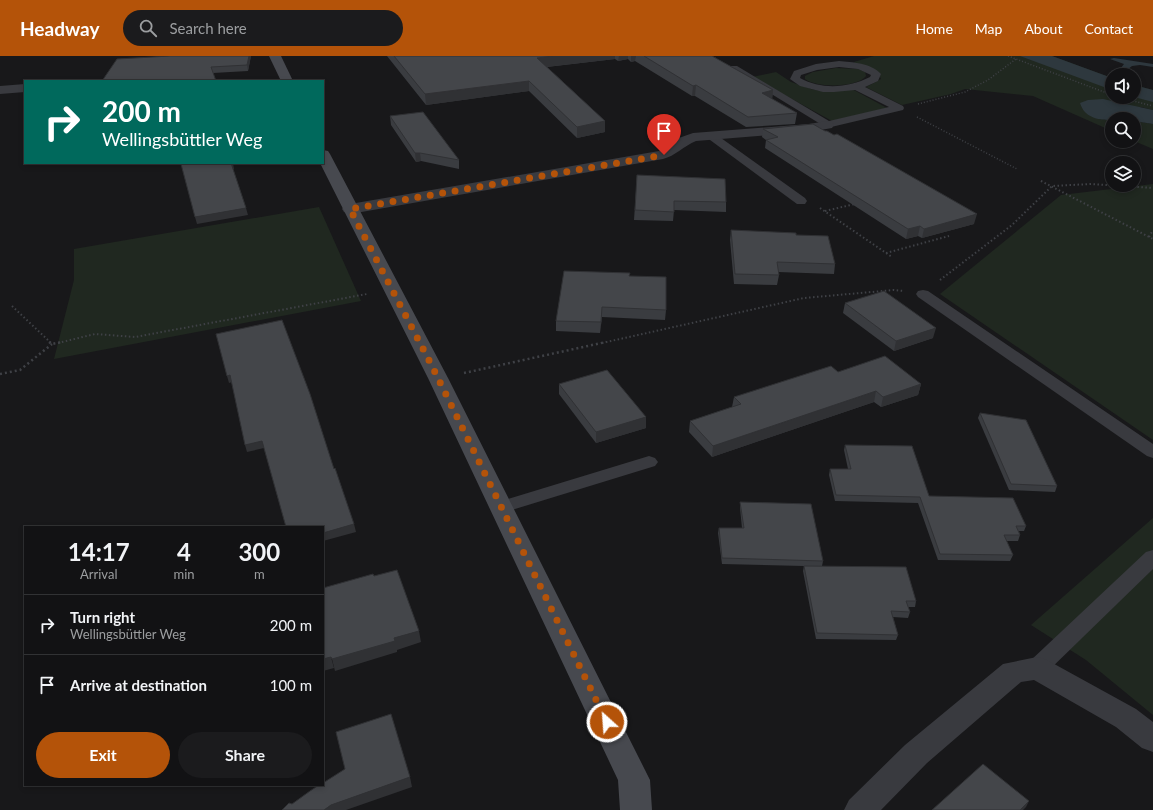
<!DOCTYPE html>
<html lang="en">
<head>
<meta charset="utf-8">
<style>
	body { margin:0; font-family:Lato,sans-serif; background:#1b1b1d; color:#f1f3f6; height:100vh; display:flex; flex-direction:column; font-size:15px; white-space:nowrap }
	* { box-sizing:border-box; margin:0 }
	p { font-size:13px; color:#9c9ea0 }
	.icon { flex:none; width:22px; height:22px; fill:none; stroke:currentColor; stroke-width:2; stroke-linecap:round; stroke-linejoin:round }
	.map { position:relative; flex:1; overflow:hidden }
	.side { position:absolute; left:24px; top:470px; width:300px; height:260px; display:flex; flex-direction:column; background:#121214; border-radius:0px; box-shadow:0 2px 6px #0003,0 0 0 1px #313234 }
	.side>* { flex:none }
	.banner { position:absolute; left:24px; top:24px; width:300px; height:84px; border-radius:0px; box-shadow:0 2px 6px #0003,0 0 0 1px #313234; background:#00695c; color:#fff; overflow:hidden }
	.buttons { position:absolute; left:1105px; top:12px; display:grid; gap:8px }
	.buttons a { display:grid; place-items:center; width:36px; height:36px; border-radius:50%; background:#121214; box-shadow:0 2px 6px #0003,0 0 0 1px #313234; font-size:20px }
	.pin { position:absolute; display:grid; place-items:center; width:34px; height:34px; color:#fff; margin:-41px -17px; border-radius:50% 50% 50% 0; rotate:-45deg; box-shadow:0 0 4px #0007 }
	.pin .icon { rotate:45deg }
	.me { position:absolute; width:44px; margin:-22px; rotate:334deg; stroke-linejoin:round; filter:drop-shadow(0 0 3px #0008) }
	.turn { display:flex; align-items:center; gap:14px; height:84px; padding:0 12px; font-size:18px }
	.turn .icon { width:52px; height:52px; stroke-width:2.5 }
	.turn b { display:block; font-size:28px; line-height:34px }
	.eta { display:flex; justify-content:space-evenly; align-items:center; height:68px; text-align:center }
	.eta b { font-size:24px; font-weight:700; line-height:28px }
	.button { display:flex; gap:8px; margin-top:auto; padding:8px 12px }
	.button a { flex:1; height:46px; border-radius:24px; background:#b45309; color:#fff; font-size:16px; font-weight:700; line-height:46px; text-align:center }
	.button a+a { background:#1b1b1d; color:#f1f3f6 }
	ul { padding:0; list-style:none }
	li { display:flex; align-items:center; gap:12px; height:60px; padding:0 12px; border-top:1px solid #313234 }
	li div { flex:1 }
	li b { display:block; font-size:15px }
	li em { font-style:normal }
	header { display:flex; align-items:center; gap:24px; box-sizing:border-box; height:56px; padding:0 20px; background:#b45309; color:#fff }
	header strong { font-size:19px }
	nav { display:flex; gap:22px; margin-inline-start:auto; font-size:14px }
	.search { width:280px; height:36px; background:#1b1b1d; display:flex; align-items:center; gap:10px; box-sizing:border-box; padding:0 14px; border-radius:22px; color:#9c9ea0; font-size:15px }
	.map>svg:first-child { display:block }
</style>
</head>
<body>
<header>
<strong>Headway</strong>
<div class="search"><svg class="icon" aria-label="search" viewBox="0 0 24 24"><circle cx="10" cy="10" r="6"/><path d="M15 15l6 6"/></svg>Search here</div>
<nav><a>Home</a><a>Map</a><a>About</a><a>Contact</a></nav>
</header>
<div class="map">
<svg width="1153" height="754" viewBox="0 0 1153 754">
	<rect width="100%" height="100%" fill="#18181a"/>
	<!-- green -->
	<g fill="#202820">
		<path d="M874,0H1052L1112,22V41H1134V29L1153,34V54L1141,51L1099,63L1112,64V75L1033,40L965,33L951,38L902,49L866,31L881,23C877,11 866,10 855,8L854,6Z"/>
		<path d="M836,12L858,13L865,16L866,20C857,32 816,32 805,23V20L813,16Z"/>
		<polygon points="776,16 791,26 811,33 820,35 852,33 887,52 832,65 752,21"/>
		<polygon points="1134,65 1153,68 1153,93 1134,85"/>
		<polygon points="1153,128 1153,384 940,238 1061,139"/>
		<polygon points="319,151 361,245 54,303 74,224 74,193"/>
		<polygon points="1153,462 1153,659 1086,604 1031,569"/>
	</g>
	<!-- water -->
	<g fill="#2e383e">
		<polygon points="1020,0 1052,0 1112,22 1112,34"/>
		<polygon points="1114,2 1153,8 1153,11 1140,9 1132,10 1128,13 1121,12 1124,8 1110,3"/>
		<polygon points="1134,29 1153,34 1153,46 1134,41"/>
		<path d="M1103,43L1153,54V68L1134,65V63C1116,63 1087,70 1080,47L1088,44Z"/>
	</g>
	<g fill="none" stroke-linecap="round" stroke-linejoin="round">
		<!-- path-far2 -->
		<g stroke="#3f4146" stroke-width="1.5" stroke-dasharray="1 2" stroke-linecap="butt">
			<polyline points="712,0 717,3"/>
			<polyline points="1008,0 1112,39"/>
			<polyline points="249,25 263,24"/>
			<polyline points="1118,41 1153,50"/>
			<polyline points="918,48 965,36 988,24 1016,3"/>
			<polyline points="917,61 1017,113"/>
			<polyline points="1041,125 1043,126"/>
		</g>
		<!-- path-far1 -->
		<g stroke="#3f4146" stroke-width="2" stroke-dasharray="1.5 2.5" stroke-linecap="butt">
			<polyline points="1041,125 1153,183"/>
			<polyline points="820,152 892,201"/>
			<polyline points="825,155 855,148"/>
			<polyline points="1149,181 1153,174"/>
			<polyline points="886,197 949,180"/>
			<polyline points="940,224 1012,169 1052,130 1091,128 1153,132"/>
			<polyline points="12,250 51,287"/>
			<polyline points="58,287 95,278 135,281 367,238"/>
			<polyline points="602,287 804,242 894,234 904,235"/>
		</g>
		<!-- path -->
		<g stroke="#3f4146" stroke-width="2.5" stroke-dasharray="2 3" stroke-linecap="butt">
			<polyline points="49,286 52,288 62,286"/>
			<polyline points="464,317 606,286"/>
			<polyline points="0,318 20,314 52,288"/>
		</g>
		<!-- service -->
		<g fill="#393a3f" fill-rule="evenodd">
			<path d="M839,5C852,6 871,7 881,18L878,25L865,31L903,50L904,52L903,54L827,72L729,12L731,10H737L829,65L889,51L855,34L834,36H823L800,30L790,23L794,15L816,8ZM839,11L858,13L871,19L870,21C848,32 822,34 800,22L801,19L817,14Z"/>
			<polygon points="710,76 714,77 805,142 807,145 805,148 797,148 706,81 705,79"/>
			<polygon points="923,234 928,235 1153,388 1153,402 1147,400 918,241 916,238 918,235"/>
			<polygon points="649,400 655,402 658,406 655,410 502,457 495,455 493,451 495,447"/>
			<polygon points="1153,494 1153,513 1045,618 1037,621 1029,618 1026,612 1029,606 1146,496"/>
		</g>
		<!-- minor -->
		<g fill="#393a3f" fill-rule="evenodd">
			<polygon points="25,28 25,36 0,38 0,30"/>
			<path d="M827,65L832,66L834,69L832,72L809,76L696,85C684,90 675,100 663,103L350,158L344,156L342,153L344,150L350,148L659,95L676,83L693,77L809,68Z"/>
			<polygon points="1037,601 1047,604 1136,653 1153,666 1153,696 1142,692 1116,671 1034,624 1021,626 927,707 881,754 844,754 849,744 905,689 1003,608"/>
		</g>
		<!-- secondary -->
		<g fill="#47494f" fill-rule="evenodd">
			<polygon points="269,0 281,0 293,25 281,25"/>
			<polygon points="323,94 328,95 330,98 448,322 645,714 650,724 652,754 620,754 618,724 428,322 320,107 323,107"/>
		</g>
	</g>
	<!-- wall -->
	<g fill="#3a3c40">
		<polygon points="170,0 251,0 248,15 213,17"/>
		<polygon points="387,0 712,0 773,34 772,43 797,57 795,68 746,71 695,40 692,40 635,5 631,6 628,3 618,5 615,3 547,11 605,65 605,76 577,82 529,35 426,49"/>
		<polygon points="390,60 459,104 459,113 421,105 416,106 391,69"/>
		<polygon points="763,73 974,168 922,182 918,180 906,183 765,92 766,84 762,81"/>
		<polygon points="637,119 726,146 726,156 674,154 673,165 634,164"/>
		<polygon points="731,174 796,179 835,208 834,218 778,216 779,219 777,229 734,228 730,184"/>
		<polygon points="630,220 666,254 665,264 602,261 600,277 556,275 556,265"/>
		<polygon points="845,247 933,282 894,295 843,257"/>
		<polygon points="838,316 921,328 918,339 881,351 874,346 712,401 689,376 690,365 732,351 734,341"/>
		<polygon points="559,328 646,372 596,387 559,338"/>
		<polygon points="980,357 1057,430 1055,436 1009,434 978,362"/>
		<polygon points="845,389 929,440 1026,470 1024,475 1019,475 1020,479 1018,485 1006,485 1013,499 1010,505 938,504 918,447 835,445 829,419 830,413 848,413 844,394"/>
		<polygon points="740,446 823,505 822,510 916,545 915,551 908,551 910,556 908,562 893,561 898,579 896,584 816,583 803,515 804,510 722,508 718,477 719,472 742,472 740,452"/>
	</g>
	<!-- shaded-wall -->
	<g fill="#303134">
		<polygon points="249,0 251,0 248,15 247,9"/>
		<polygon points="553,0 615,0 615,3 537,12 537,2"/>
		<polygon points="619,0 628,0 628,3 618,5"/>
		<polygon points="631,0 636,0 635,5 631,6"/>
		<polygon points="529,25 529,35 426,49 425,38"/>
		<polygon points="696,29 695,40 692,40 693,30"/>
		<polygon points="773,34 772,45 762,37"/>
		<polygon points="605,65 605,76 577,82 577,71"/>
		<polygon points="415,97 420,97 421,105 416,106"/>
		<polygon points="230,107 233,107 234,113 232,113"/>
		<polygon points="246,152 248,159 197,168 195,161"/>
		<polygon points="977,158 974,168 922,182 924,173"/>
		<polygon points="920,170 918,180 906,183 908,173"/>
		<polygon points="602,251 602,261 600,277 601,266"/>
		<polygon points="936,272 933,282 894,295 896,285"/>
		<polygon points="230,319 232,326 229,327 227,320"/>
		<polygon points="921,328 918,339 881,351 883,341"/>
		<polygon points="876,335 874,346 712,401 713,390"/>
		<polygon points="646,361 646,372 596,387 596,376"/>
		<polygon points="262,385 264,392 247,396 245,389"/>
		<polygon points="354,468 356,476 323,485 323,477"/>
		<polygon points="419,575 421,586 397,594 397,596 335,615 332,603 394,582"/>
		<polygon points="331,601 334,612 323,615 323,603"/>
		<polygon points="410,721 412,731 346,754 324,754 331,749"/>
		<polygon points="1029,745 1026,751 1023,754 1020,754"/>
	</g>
	<!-- building -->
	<g fill="#44464a" stroke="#303134">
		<polygon points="170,0 249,0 247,9 211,11 216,25 102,25 117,3"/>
		<polygon points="394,0 553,0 537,2 605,65 577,71 529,25 425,38"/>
		<polygon points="644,0 712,0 773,34 762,37 797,57 748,61 696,29 693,30"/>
		<polygon points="423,56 459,104 420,97 415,97 390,60"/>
		<polygon points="813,68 825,75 827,75 834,79 837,78 977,158 924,173 920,170 908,173 766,84 778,81 763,73"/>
		<polygon points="187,107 231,107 246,152 195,161 181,108"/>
		<polygon points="637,119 725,123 726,146 674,145 674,156 635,154"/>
		<polygon points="731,174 796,177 796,179 828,180 835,208 777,206 779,219 735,218"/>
		<polygon points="564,215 630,217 629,220 666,221 666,254 602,251 601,266 556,265"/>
		<polygon points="884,235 936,272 896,285 845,247"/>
		<polygon points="282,264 310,338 334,413 335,412 354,468 323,477 323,471 286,471 262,385 245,389 230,319 227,320 216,278"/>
		<polygon points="885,300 921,328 883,341 876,335 713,390 690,365 741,348 734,341 831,310 838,316"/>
		<polygon points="607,314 646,361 596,376 559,328"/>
		<polygon points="980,357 1026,364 1057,430 1011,428"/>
		<polygon points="845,389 912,390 929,440 1013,442 1026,470 1016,470 1020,479 1004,479 1013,499 940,498 920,441 836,439 830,413 851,413"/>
		<polygon points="740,446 811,448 823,505 722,502 719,472 744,472"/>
		<polygon points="804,510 906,511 916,545 906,545 910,556 891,555 898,579 817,577"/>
		<polygon points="397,514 419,575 394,582 395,585 332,603 331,601 323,603 323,532 373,518 374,520"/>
		<polygon points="391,658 410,721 331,749 324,754 282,754 289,747 292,748 310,735 319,729 323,729 323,727 345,713 336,676"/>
		<polygon points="983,708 1029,745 1020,754 932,754"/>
	</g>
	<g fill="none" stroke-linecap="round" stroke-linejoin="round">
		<!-- route -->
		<polyline stroke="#b45309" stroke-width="7" stroke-dasharray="0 12.6" points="607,666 432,310 350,153 664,99"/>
	</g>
</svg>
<div class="buttons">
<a><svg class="icon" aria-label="sound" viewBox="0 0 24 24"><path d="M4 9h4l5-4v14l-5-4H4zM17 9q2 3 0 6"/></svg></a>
<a><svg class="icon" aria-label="search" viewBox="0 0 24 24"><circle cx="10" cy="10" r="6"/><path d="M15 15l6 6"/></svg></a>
<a><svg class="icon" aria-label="layers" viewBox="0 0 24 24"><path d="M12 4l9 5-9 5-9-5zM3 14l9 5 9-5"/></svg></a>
</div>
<div class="pin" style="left:664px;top:99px;background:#d93025"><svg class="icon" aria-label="arrive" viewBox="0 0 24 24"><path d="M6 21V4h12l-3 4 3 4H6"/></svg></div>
<svg class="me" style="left:607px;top:666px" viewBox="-20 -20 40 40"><circle r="17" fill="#b45309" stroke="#fff" stroke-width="3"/><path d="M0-11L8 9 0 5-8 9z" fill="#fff"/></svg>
<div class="banner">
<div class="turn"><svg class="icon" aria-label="right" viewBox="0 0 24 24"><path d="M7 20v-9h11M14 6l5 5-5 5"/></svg><div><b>200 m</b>Wellingsbüttler Weg</div></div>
</div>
<section class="side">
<div class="eta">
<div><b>14:17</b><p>Arrival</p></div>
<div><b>4</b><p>min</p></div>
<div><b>300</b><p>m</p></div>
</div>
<ul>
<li><svg class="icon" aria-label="right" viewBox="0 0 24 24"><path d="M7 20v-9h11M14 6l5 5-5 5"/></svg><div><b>Turn right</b><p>Wellingsbüttler Weg</p></div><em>200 m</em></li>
<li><svg class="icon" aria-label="arrive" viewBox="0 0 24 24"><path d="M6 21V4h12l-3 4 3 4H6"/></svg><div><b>Arrive at destination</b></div><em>100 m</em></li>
</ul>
<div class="button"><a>Exit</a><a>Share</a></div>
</section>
</div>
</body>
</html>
